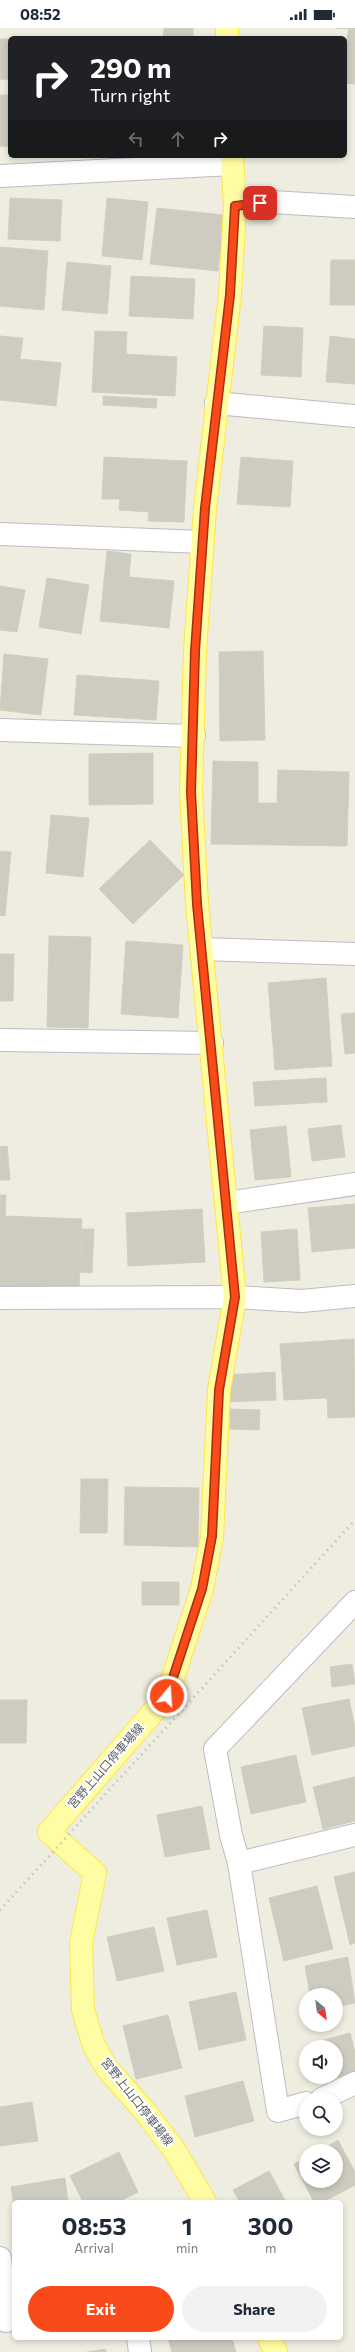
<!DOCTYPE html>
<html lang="en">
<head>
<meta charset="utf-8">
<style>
	body { margin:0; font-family:Commissioner,"Noto Sans JP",sans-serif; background:#f2f2f3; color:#1f2937; height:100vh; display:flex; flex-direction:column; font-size:15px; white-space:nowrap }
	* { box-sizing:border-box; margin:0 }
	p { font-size:13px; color:#747a83 }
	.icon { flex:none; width:22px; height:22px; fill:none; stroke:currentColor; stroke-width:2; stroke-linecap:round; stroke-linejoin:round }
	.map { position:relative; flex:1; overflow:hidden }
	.drawer { position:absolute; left:12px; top:2172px; width:331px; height:140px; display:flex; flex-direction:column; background:#fff; border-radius:6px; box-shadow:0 2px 6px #0003 }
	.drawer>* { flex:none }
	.top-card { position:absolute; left:8px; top:8px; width:339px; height:122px; border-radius:6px; box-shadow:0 2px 6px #0003; background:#202124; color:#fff; overflow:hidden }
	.needle { width:26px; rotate:151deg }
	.fabs { position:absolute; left:299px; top:1960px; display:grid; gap:8px }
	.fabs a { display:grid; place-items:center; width:44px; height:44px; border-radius:50%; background:#fff; box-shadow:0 2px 6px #0003; font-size:20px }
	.pin { position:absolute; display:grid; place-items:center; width:34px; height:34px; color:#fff; margin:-17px; border-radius:8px; box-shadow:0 2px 6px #0006 }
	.me { position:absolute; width:44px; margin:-22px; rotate:18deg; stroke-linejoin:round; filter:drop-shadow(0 0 3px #0008) }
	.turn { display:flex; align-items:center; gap:14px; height:84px; padding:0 16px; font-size:18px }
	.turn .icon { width:52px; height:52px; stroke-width:2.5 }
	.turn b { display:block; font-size:28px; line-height:34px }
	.lanes { display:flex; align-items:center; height:38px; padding:0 16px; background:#0003; justify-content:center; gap:20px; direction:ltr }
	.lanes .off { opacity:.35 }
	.eta { display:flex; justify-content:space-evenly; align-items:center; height:68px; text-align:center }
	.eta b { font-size:24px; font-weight:700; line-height:28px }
	.button { display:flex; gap:8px; margin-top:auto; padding:8px 16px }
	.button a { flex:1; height:46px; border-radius:24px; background:#fb4a19; color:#fff; font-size:16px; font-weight:700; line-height:46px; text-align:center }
	.button a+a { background:#f2f2f3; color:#1f2937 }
	.status { display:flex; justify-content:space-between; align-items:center; height:28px; padding:0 20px; background:#fff; direction:ltr }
	.status svg { height:11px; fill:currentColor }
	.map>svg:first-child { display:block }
</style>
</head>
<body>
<div class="status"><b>08:52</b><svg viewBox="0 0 49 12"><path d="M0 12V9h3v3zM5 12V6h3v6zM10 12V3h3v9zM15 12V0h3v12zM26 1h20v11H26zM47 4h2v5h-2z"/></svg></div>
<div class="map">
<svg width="355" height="2324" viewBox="0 0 355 2324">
	<rect width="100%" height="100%" fill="#eeede0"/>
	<!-- building -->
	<g fill="#cecbc1" stroke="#d3cfbd">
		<polygon points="164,0 193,0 193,10 163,10"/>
		<polygon points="336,0 355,0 355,56 345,55 345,20 349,1"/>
		<polygon points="0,11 10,11 10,52 0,51"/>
		<polygon points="0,67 10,67 10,119 0,118"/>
		<polygon points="10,170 62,172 60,213 8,211"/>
		<polygon points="107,170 148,174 142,232 102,228"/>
		<polygon points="157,180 224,187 218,243 150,236"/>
		<polygon points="0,219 48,223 44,282 0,278"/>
		<polygon points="331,232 355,232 355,277 330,277"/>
		<polygon points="67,234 111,238 107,286 62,282"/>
		<polygon points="131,248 195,251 193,291 129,288"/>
		<polygon points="264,298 303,300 301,349 261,347"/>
		<polygon points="95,303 127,304 126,326 177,329 175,368 92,364"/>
		<polygon points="0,308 23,310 20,331 61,335 56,378 0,372"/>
		<polygon points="330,308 355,311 355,356 326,354"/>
		<polygon points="103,368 157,371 156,380 103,377"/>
		<polygon points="104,429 187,433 184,494 148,493 149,484 119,482 120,471 102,471"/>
		<polygon points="241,429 293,433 290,479 237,476"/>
		<polygon points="107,523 131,526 129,549 174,553 169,600 100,593"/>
		<polygon points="47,550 89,557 81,606 39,599"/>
		<polygon points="0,558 25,562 17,604 0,602"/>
		<polygon points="263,623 265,712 220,713 219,624"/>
		<polygon points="4,626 48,631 41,687 0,682"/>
		<polygon points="77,647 159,653 156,692 74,687"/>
		<polygon points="153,725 153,776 89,777 89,726"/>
		<polygon points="213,733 258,734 258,775 277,775 278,742 349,744 347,818 211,816"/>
		<polygon points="51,787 89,790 83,849 46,845"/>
		<polygon points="150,812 184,847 133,896 99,861"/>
		<polygon points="0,823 11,824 5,888 0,887"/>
		<polygon points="49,908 91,909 88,1000 47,999"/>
		<polygon points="126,913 183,917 178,990 121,986"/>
		<polygon points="0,926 14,926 13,973 0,973"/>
		<polygon points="326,950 332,1038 275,1042 268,955"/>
		<polygon points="355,985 355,1025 345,1026 341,986"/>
		<polygon points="326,1050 327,1074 255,1078 253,1054"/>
		<polygon points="341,1097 345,1129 312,1133 308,1101"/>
		<polygon points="286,1098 291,1149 255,1152 250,1102"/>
		<polygon points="7,1118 10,1152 0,1152 0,1119"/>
		<polygon points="0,1167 6,1167 5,1188 82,1191 79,1261 0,1258"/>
		<polygon points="355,1176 355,1220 312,1224 308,1180"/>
		<polygon points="202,1181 205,1234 128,1238 126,1185"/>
		<polygon points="82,1201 94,1201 92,1245 80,1244"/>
		<polygon points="297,1201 300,1252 264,1254 261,1204"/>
		<polygon points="354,1311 355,1389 328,1390 327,1370 284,1372 280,1316"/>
		<polygon points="275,1344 276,1372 228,1374 227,1347"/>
		<polygon points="230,1381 260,1382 259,1402 230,1401"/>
		<polygon points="81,1451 108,1451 107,1505 80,1505"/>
		<polygon points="125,1459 199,1460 198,1519 124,1517"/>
		<rect x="142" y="1554" width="37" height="23"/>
		<polygon points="352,1636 355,1656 332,1659 330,1639"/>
		<polygon points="349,1671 355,1699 355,1718 312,1727 302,1680"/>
		<polygon points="0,1672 27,1672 26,1715 0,1715"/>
		<polygon points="296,1727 306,1774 251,1786 241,1739"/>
		<polygon points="355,1749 355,1793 323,1801 313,1759"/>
		<polygon points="202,1778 210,1821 165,1829 157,1787"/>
		<polygon points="355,1844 355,1915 350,1917 334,1849"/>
		<polygon points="317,1858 333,1921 284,1933 269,1870"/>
		<polygon points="207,1882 217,1929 177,1937 167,1890"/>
		<polygon points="154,1899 164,1943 117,1953 107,1909"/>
		<polygon points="348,1929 355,1975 336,1979 336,1967 310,1967 305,1938"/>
		<polygon points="236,1964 246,2012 199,2022 189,1974"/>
		<polygon points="168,1987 182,2040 136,2051 123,1998"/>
		<polygon points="350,2005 355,2024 355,2044 326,2052 325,2049 336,2049 336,2019 317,2019 316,2014"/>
		<polygon points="243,2053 254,2093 195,2109 185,2068"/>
		<polygon points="32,2074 38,2113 0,2118 0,2079"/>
		<polygon points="338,2112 355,2144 355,2157 323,2174 314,2174 294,2136 306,2130 306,2153 336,2153 336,2123 319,2123"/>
		<polygon points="119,2124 138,2164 118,2174 83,2174 70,2148"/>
		<polygon points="269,2143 286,2174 240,2174 233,2162"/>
		<polygon points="65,2150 68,2174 14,2174 14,2178 11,2159"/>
		<polygon points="168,2310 232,2310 236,2324 172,2324"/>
		<polygon points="106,2321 106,2324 87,2324"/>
	</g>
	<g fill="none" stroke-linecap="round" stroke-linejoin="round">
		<defs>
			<g id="minor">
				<polyline points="0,148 232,136"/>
				<polyline points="235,179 272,174 355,179"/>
				<polyline points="216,375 355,388"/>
				<polyline points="0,506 202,514"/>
				<polyline points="0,702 194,708"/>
				<polyline points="202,921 355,926"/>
				<polyline points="0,1012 212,1015"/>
				<polyline points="227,1175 355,1156"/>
				<polyline points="0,1270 235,1269 302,1273 355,1268"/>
				<polyline points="355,1574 215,1721 231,1807 239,1835 355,1807"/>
				<polyline points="239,1835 278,2083 306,2075"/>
				<polyline points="322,2071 355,2055"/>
				<polyline points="0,2230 6,2293"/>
				<polyline points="138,2310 140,2324"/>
			</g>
			<g id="major">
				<polyline points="227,10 227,0"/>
				<polyline points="205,2174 175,2123 147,2086 106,2039 93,2015 83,1982 81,1915 95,1845 49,1804 167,1668 202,1561 212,1509 219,1362 235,1269 197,876 191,764 195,623 205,481 230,267 235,179 232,128"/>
				<polyline points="269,2310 276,2324"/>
			</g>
		</defs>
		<!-- minor casing -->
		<use href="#minor" stroke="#bbbdc3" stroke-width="24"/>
		<!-- major casing -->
		<use href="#major" stroke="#ffe647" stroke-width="24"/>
		<!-- minor -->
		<use href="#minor" stroke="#fff" stroke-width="22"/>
		<!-- major -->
		<use href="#major" stroke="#fffda3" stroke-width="22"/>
		<!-- rail -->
		<polyline stroke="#b6b7b7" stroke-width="3" stroke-dasharray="1 5" stroke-linecap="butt" points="0,1882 355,1492"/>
	</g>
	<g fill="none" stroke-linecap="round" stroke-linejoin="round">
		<defs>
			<polyline id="route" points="167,1668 202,1561 212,1508 219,1362 235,1269 197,876 191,764 195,623 205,480 230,267 235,178 260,175"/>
		</defs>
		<!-- route casing -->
		<use href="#route" stroke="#a33010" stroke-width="10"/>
		<!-- route -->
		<use href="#route" stroke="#fb4a19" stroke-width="7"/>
	</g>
	<g text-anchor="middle" stroke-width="4" stroke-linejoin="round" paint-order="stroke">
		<!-- street labels -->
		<g font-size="12" fill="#595c63" stroke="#fff">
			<text transform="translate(106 1738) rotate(-49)" y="4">宮野上山口停車場線</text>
			<text transform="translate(137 2074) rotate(52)" y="4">宮野上山口停車場線</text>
		</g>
	</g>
</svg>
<div class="fabs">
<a><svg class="needle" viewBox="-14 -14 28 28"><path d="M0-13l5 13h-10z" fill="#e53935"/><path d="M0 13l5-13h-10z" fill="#747a83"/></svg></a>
<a><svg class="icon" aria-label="sound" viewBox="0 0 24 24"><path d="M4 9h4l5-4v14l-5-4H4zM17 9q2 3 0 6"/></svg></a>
<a><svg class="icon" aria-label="search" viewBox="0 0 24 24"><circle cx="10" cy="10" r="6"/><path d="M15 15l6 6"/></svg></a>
<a><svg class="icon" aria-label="layers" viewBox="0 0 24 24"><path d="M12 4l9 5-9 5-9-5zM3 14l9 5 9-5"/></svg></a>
</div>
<div class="pin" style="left:260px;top:175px;background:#d93025"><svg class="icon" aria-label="arrive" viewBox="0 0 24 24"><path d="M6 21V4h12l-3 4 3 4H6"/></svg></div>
<svg class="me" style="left:167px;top:1668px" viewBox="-20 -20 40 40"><circle r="17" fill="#fb4a19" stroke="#fff" stroke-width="3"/><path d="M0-11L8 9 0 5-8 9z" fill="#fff"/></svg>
<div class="top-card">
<div class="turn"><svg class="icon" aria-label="right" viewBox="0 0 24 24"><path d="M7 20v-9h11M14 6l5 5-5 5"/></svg><div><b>290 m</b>Turn right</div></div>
<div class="lanes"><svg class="icon off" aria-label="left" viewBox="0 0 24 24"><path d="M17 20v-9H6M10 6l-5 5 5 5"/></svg><svg class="icon off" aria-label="ahead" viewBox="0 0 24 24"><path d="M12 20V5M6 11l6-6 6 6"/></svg><svg class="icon" aria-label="right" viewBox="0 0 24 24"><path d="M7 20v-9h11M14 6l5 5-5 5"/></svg></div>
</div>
<section class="drawer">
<div class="eta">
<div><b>08:53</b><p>Arrival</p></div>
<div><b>1</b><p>min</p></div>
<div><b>300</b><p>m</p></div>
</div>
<div class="button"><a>Exit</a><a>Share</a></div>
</section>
</div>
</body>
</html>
